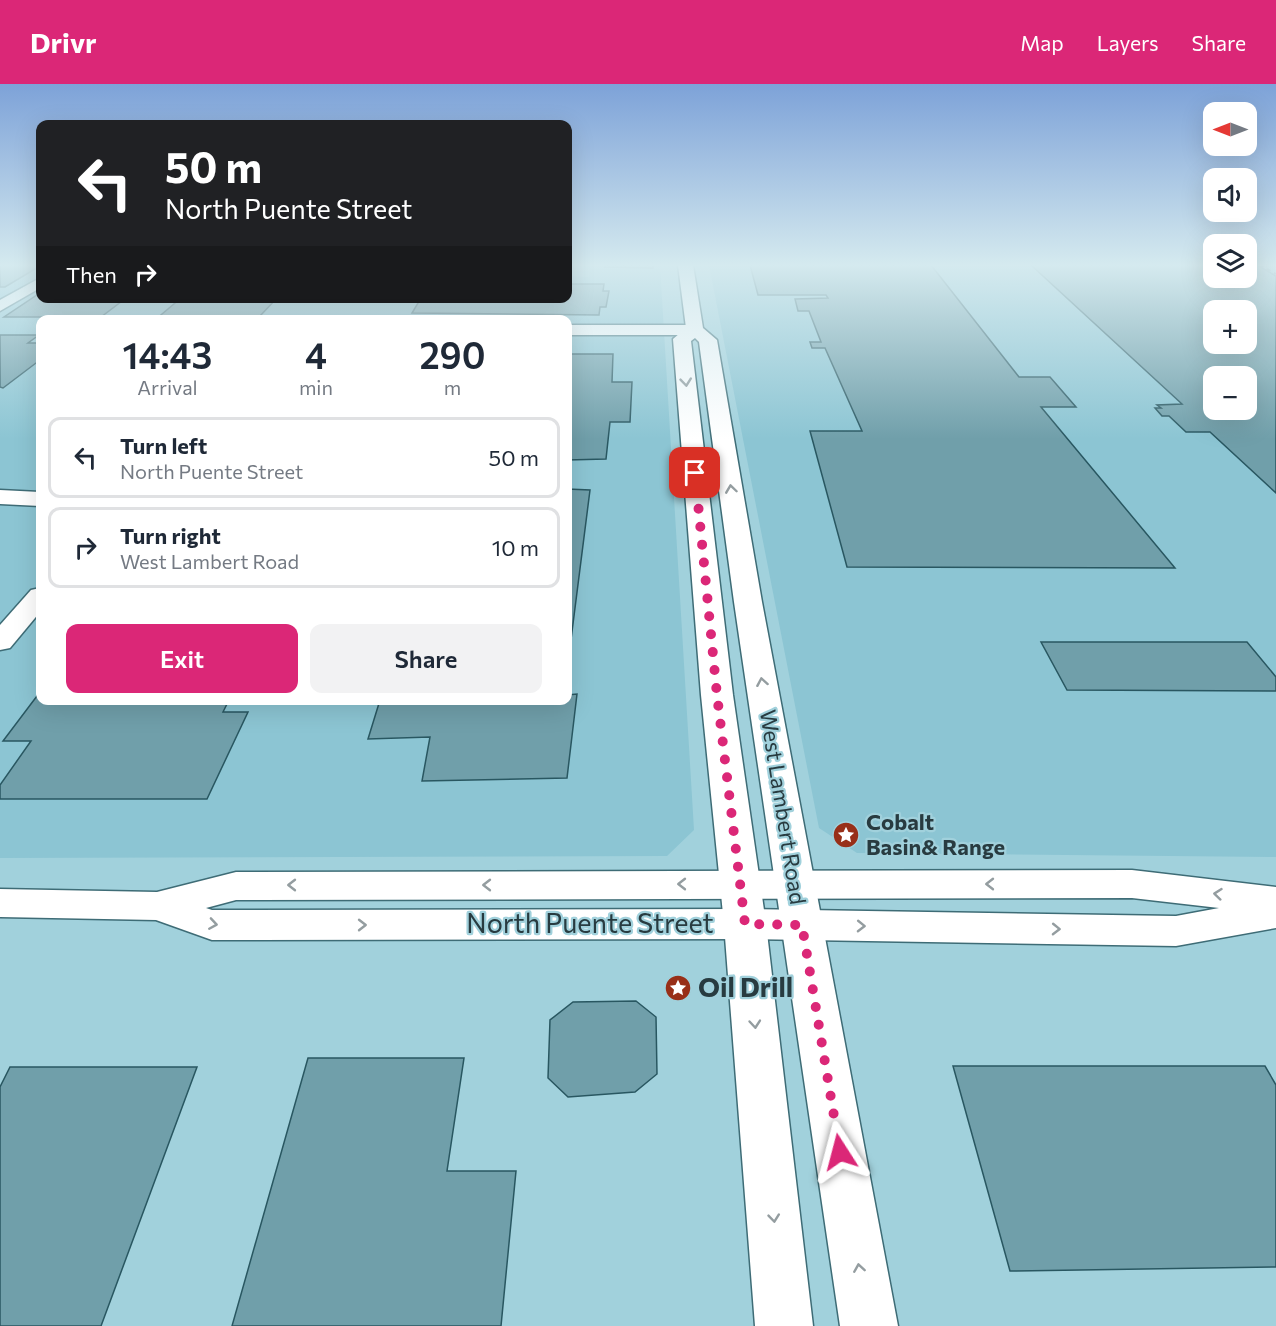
<!DOCTYPE html>
<html lang="en">
<head>
<meta charset="utf-8">
<style>
	body { margin:0; font-family:Commissioner,sans-serif; background:#f2f2f3; color:#1f2937; height:100vh; display:flex; flex-direction:column; font-size:22px; white-space:nowrap }
	* { box-sizing:border-box; margin:0 }
	p { font-size:20px; color:#747a83 }
	.icon { flex:none; width:33px; height:33px; fill:none; stroke:currentColor; stroke-width:2; stroke-linecap:round; stroke-linejoin:round }
	.map { position:relative; flex:1; overflow:hidden }
	.panel { position:absolute; left:36px; top:231px; width:536px; height:390px; display:flex; flex-direction:column; background:#fff; border-radius:12px; box-shadow:0 6px 24px #0002 }
	.panel>* { flex:none }
	.guide { position:absolute; left:36px; top:36px; width:536px; height:183px; border-radius:12px; box-shadow:0 6px 24px #0002; background:#202124; color:#fff; overflow:hidden }
	.needle { width:39px; rotate:270deg }
	.controls { position:absolute; left:1203px; top:18px; display:grid; gap:12px }
	.controls a { display:grid; place-items:center; width:54px; height:54px; border-radius:12px; background:#fff; box-shadow:0 6px 24px #0002; font-size:30px }
	.pin { position:absolute; display:grid; place-items:center; width:51px; height:51px; color:#fff; margin:-26px; border-radius:12px; box-shadow:0 3px 9px #0006 }
	.me { position:absolute; width:66px; margin:-33px; rotate:351deg; stroke-linejoin:round; filter:drop-shadow(0 0 4px #0008) }
	.turn { display:flex; align-items:center; gap:21px; height:126px; padding:0 30px; font-size:27px }
	.turn .icon { width:78px; height:78px; stroke-width:2.5 }
	.turn b { display:block; font-size:42px; line-height:51px }
	.then { display:flex; align-items:center; height:57px; padding:0 30px; background:#0003; gap:12px; font-size:22px }
	.eta { display:flex; justify-content:space-evenly; align-items:center; height:102px; text-align:center }
	.eta b { font-size:36px; font-weight:600; line-height:42px }
	.cta { display:flex; gap:12px; margin-top:auto; padding:12px 30px }
	.cta a { flex:1; height:69px; border-radius:12px; background:#db2777; color:#fff; font-size:24px; font-weight:600; line-height:69px; text-align:center }
	.cta a+a { background:#f2f2f3; color:#1f2937 }
	ul { padding:0; list-style:none }
	li { display:flex; align-items:center; gap:18px; height:81px; margin:0 12px 9px; padding:0 18px; border:3px solid #e0e1e3; border-radius:12px }
	li div { flex:1 }
	li b { display:block; font-size:22px }
	li em { font-style:normal }
	header { display:flex; align-items:center; gap:36px; box-sizing:border-box; height:84px; padding:0 30px; background:#db2777; color:#fff }
	header strong { font-size:28px }
	nav { display:flex; gap:33px; margin-inline-start:auto; font-size:21px }
	.map>svg:first-child { display:block }
</style>
</head>
<body>
<header>
<strong>Drivr</strong>
<nav><a>Map</a><a>Layers</a><a>Share</a></nav>
</header>
<div class="map">
<svg width="1276" height="1242" viewBox="0 0 1276 1242">
	<rect width="100%" height="100%" fill="#a1d1dc"/>
	<!-- built -->
	<g fill="#8cc5d3" fill-rule="evenodd">
		<path d="M0,181H40V214H567V192L589,193L591,181H660L694,746L667,772L0,774ZM40,236H567V616H40Z"/>
		<path d="M709,181H1213L1214,194H1246L1247,181H1276V773L857,769L819,744ZM1214,226H1246V260H1214ZM1214,292H1246V326H1214Z"/>
	</g>
	<!-- building -->
	<g fill="#709faa" stroke="#295761" stroke-width="1.5" fill-rule="evenodd">
		<polygon points="0,181 40,181 40,182 5,203 0,203"/>
		<polygon points="606,181 653,181 653,184 605,183"/>
		<polygon points="750,181 931,181 1019,293 1050,293 1076,323 1041,323 1175,484 847,483 810,347 862,347 825,264 812,264 810,258 821,258 809,227 798,227 795,215 828,214 826,211 758,211"/>
		<path d="M1031,181H1214V194H1246V181H1257L1276,192V409L1210,348H1186L1169,332H1162L1155,324H1161L1157,321L1182,320ZM1214,226H1246V260H1214ZM1214,292H1246V326H1214Z"/>
		<polygon points="567,200 604,200 603,207 609,207 606,223 600,223 599,231 412,229 421,214 567,214"/>
		<polygon points="40,209 40,214 126,214 101,233 4,233"/>
		<polygon points="181,214 277,214 260,232 249,232 245,236 155,236"/>
		<polygon points="0,251 39,251 28,259 40,259 40,276 3,304 0,303"/>
		<polygon points="567,270 613,270 612,298 632,298 630,338 610,338 606,375 567,376"/>
		<polygon points="567,405 590,406 567,587"/>
		<polygon points="1041,558 1247,558 1276,593 1276,607 1067,606"/>
		<polygon points="40,608 40,616 229,616 223,628 248,628 207,715 0,715 0,701 31,657 3,657"/>
		<polygon points="577,610 567,694 422,697 430,653 368,655 380,616 567,616 567,611"/>
		<polygon points="636,917 656,933 657,990 635,1008 568,1013 548,994 550,936 573,918"/>
		<polygon points="308,974 464,974 447,1087 516,1087 501,1242 232,1242"/>
		<polygon points="953,982 1265,982 1276,1001 1276,1183 1010,1187"/>
		<polygon points="10,983 197,983 101,1242 0,1242 0,1003"/>
	</g>
	<g fill="none" stroke-linecap="round" stroke-linejoin="round">
		<defs>
			<g id="minor">
				<polygon points="40,194 40,204 0,227 0,216"/>
				<polygon points="567,241 695,241 703,246 695,251 567,251"/>
				<polygon points="0,406 40,408 40,422 0,420"/>
				<polygon points="40,504 40,528 10,564 0,566 0,541 31,506"/>
				<path d="M1132,786L1276,803V844L1176,862L745,855L212,856L156,836L0,833V805L157,808L236,788ZM1132,814L1219,824L1176,832L745,825L212,826L206,824L236,816Z"/>
			</g>
			<polygon id="major" points="678,181 693,181 703,244 717,256 762,518 898,1242 840,1242 734,518 699,258 695,254 691,257 733,611 766,840 813,1242 755,1242 724,840 701,611 673,255 686,244"/>
		</defs>
		<!-- minor casing -->
		<use href="#minor" stroke="#3e6c76" stroke-width="3"/>
		<!-- major casing -->
		<use href="#major" stroke="#3e6c76" stroke-width="3"/>
		<!-- minor -->
		<use href="#minor" fill="#fff" fill-rule="evenodd"/>
		<!-- major -->
		<use href="#major" fill="#fff" fill-rule="evenodd"/>
		<!-- rail -->
		<polyline stroke="#364c51" stroke-width="2" stroke-dasharray="4 4" stroke-linecap="butt" points="1260,181 1276,190"/>
	</g>
	<!-- one-way arrows -->
	<defs><path id="oneway-chevron" d="M-2-3.5L2.5 0L-2 3.5" fill="none" stroke-width="1.6" stroke-linecap="round" stroke-linejoin="round" transform="scale(1.5)"/></defs>
	<g stroke="#949da0">
		<use href="#oneway-chevron" transform="translate(686 298) rotate(84)"/>
		<use href="#oneway-chevron" transform="translate(731 405) rotate(-98)"/>
		<use href="#oneway-chevron" transform="translate(762 598) rotate(-100)"/>
		<use href="#oneway-chevron" transform="translate(682 800) rotate(180)"/>
		<use href="#oneway-chevron" transform="translate(990 800) rotate(-180)"/>
		<use href="#oneway-chevron" transform="translate(292 801) rotate(180)"/>
		<use href="#oneway-chevron" transform="translate(487 801) rotate(180)"/>
		<use href="#oneway-chevron" transform="translate(1218 810) rotate(-174)"/>
		<use href="#oneway-chevron" transform="translate(213 840) rotate(9)"/>
		<use href="#oneway-chevron" transform="translate(362 841)"/>
		<use href="#oneway-chevron" transform="translate(861 842) rotate(1)"/>
		<use href="#oneway-chevron" transform="translate(1056 845) rotate(1)"/>
		<use href="#oneway-chevron" transform="translate(755 940) rotate(85)"/>
		<use href="#oneway-chevron" transform="translate(774 1134) rotate(84)"/>
		<use href="#oneway-chevron" transform="translate(859 1184) rotate(-99)"/>
	</g>
	<!-- sky -->
	<linearGradient id="sky" x2="0" y2="1"><stop stop-color="#7da2d8"/><stop offset="0.51" stop-color="#d5eaef"/><stop offset="1" stop-color="#d5eaef" stop-opacity="0"/></linearGradient>
	<rect width="1276" height="355" fill="url(#sky)"/>
	<g fill="none" stroke-linecap="round" stroke-linejoin="round">
		<!-- route -->
		<polyline stroke="#db2777" stroke-width="10" stroke-dasharray="0 18" points="695,389 717,611 745,840 802,841 840,1068"/>
	</g>
	<!-- icons -->
	<defs>
		<symbol id="sight-disc" viewBox="-11 -11 22 22"><circle r="9.5" fill="#982f18" stroke="#a1d1dc"/><path d="M0-6L1.8-2.2L6-1.7L2.9 1.2L3.7 5.4L0 3.3L-3.7 5.4L-2.9 1.2L-6-1.7L-1.8-2.2Z" fill="#fff"/></symbol>
	</defs>
	<g fill-rule="evenodd">
		<use href="#sight-disc" x="831" y="736" width="30" height="30"/>
		<use href="#sight-disc" x="663" y="889" width="30" height="30"/>
	</g>
	<g text-anchor="middle" stroke-width="4.5" stroke-linejoin="round" paint-order="stroke">
		<!-- street labels -->
		<g font-size="22" fill="#283b40" stroke="#a1d1dc">
			<text transform="translate(783 723) rotate(81)" y="8">West Lambert Road</text>
		</g>
		<!-- poi labels -->
		<g font-size="22" font-weight="bold" fill="#283b40" stroke="#a1d1dc" text-anchor="start">
			<text x="866" y="746">Cobalt<tspan x="866" dy="25">Basin&amp; Range</tspan></text>
		</g>
		<!-- near-street labels -->
		<g font-size="27" fill="#283b40" stroke="#a1d1dc">
			<text x="590" y="849">North Puente Street</text>
		</g>
		<!-- near-poi labels -->
		<g font-size="27" font-weight="bold" fill="#283b40" stroke="#a1d1dc" text-anchor="start">
			<text x="698" y="913">Oil Drill</text>
		</g>
	</g>
</svg>
<div class="controls">
<a><svg class="needle" viewBox="-14 -14 28 28"><path d="M0-13l5 13h-10z" fill="#e53935"/><path d="M0 13l5-13h-10z" fill="#747a83"/></svg></a>
<a><svg class="icon" aria-label="sound" viewBox="0 0 24 24"><path d="M4 9h4l5-4v14l-5-4H4zM17 9q2 3 0 6"/></svg></a>
<a><svg class="icon" aria-label="layers" viewBox="0 0 24 24"><path d="M12 4l9 5-9 5-9-5zM3 14l9 5 9-5"/></svg></a>
<a>+</a>
<a>−</a>
</div>
<div class="pin" style="left:695px;top:389px;background:#d93025"><svg class="icon" aria-label="arrive" viewBox="0 0 24 24"><path d="M6 21V4h12l-3 4 3 4H6"/></svg></div>
<svg class="me" style="left:840px;top:1068px" viewBox="-20 -20 40 40"><path d="M0-17L14 15 0 8-14 15z" fill="#db2777" stroke="#fff" stroke-width="4"/></svg>
<div class="guide">
<div class="turn"><svg class="icon" aria-label="left" viewBox="0 0 24 24"><path d="M17 20v-9H6M10 6l-5 5 5 5"/></svg><div><b>50 m</b>North Puente Street</div></div>
<div class="then">Then<svg class="icon" aria-label="right" viewBox="0 0 24 24"><path d="M7 20v-9h11M14 6l5 5-5 5"/></svg></div>
</div>
<section class="panel">
<div class="eta">
<div><b>14:43</b><p>Arrival</p></div>
<div><b>4</b><p>min</p></div>
<div><b>290</b><p>m</p></div>
</div>
<ul>
<li><svg class="icon" aria-label="left" viewBox="0 0 24 24"><path d="M17 20v-9H6M10 6l-5 5 5 5"/></svg><div><b>Turn left</b><p>North Puente Street</p></div><em>50 m</em></li>
<li><svg class="icon" aria-label="right" viewBox="0 0 24 24"><path d="M7 20v-9h11M14 6l5 5-5 5"/></svg><div><b>Turn right</b><p>West Lambert Road</p></div><em>10 m</em></li>
</ul>
<div class="cta"><a>Exit</a><a>Share</a></div>
</section>
</div>
</body>
</html>
